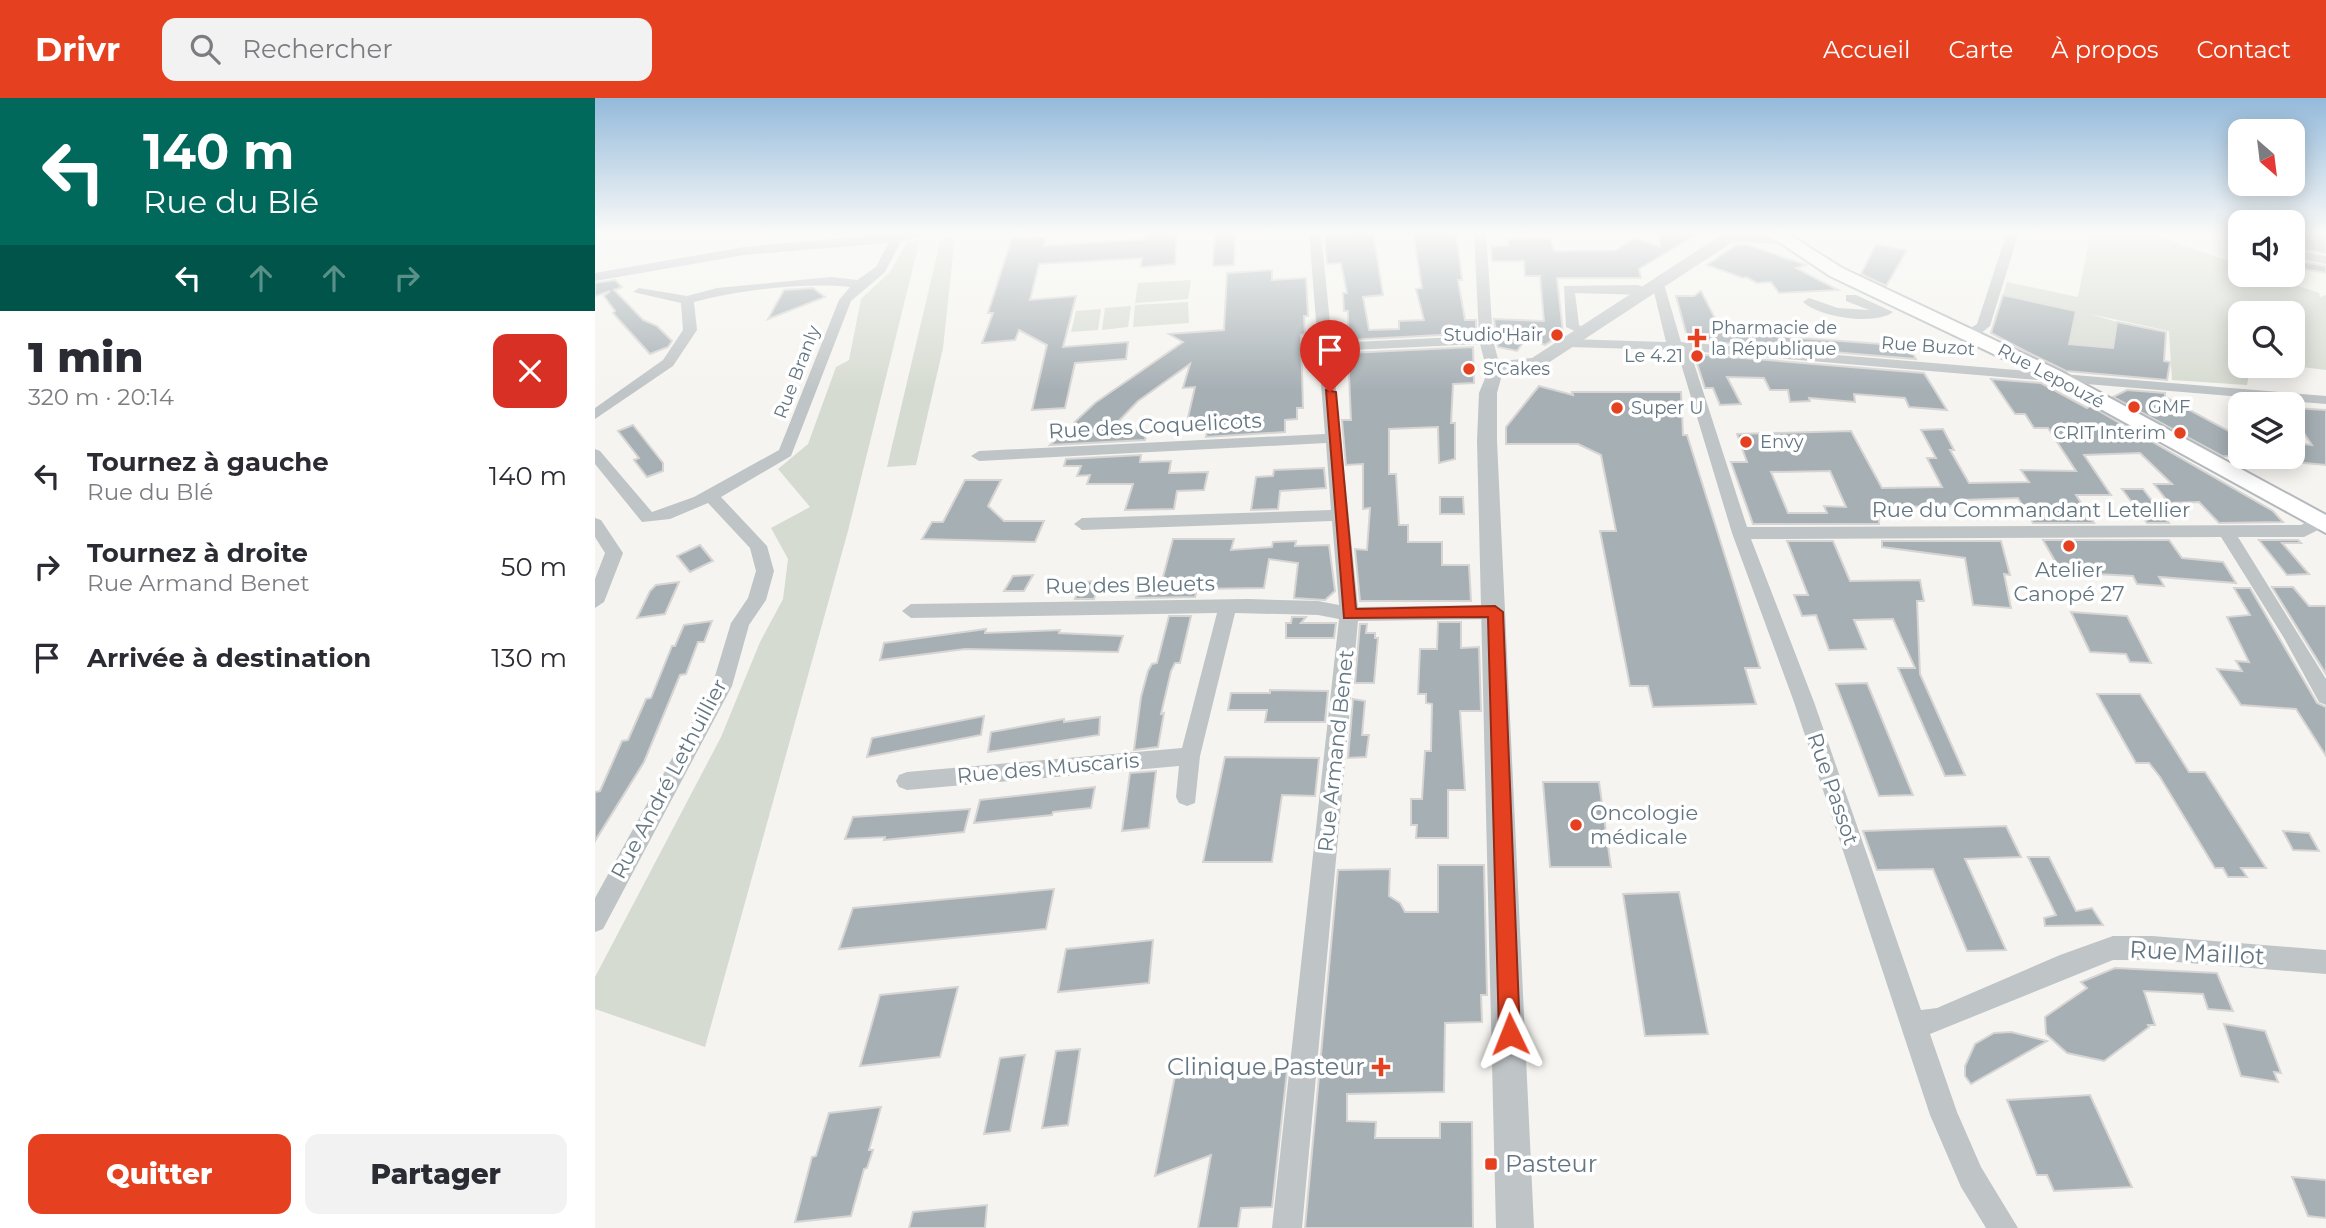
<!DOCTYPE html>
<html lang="fr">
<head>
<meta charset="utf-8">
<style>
	body { margin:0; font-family:Montserrat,sans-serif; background:#f2f2f3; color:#2b2b33; height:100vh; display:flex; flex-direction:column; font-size:26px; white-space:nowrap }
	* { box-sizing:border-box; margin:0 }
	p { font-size:23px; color:#7c7c81 }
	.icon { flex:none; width:38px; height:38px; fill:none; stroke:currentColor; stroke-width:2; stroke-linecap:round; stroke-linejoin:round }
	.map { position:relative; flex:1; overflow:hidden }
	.drawer { display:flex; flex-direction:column; background:#fff; width:595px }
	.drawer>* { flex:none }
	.banner { background:#00695c; color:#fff; overflow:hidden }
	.needle { width:46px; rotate:152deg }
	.buttons { position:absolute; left:1633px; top:21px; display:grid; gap:14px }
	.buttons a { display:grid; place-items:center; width:77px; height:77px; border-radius:14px; background:#fff; box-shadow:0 4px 18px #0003; font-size:35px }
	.pin { position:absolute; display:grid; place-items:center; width:60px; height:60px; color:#fff; margin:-72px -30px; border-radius:50% 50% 50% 0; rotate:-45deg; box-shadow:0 0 7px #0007 }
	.pin .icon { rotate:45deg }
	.me { position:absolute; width:77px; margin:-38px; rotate:358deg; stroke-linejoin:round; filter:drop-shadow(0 0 5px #0008) }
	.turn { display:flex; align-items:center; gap:24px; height:147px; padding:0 28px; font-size:32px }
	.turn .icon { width:91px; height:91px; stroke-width:2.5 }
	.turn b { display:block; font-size:49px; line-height:60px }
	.lanes { display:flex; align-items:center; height:66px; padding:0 28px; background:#0003; justify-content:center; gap:35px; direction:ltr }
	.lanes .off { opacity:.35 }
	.round { display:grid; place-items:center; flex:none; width:74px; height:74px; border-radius:14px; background:#f2f2f3 }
	.head { display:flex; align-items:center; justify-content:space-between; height:119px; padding:0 28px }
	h1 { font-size:42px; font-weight:800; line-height:52px }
	.primary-button { display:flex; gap:14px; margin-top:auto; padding:14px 28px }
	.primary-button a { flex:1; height:80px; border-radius:14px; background:#e54120; color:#fff; font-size:28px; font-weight:800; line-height:80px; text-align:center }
	.primary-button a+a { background:#f2f2f3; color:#2b2b33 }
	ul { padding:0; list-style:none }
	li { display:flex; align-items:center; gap:21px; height:91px; padding:0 28px }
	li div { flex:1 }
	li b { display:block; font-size:26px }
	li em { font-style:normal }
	header { display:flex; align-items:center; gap:42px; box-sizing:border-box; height:98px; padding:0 35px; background:#e54120; color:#fff }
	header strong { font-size:33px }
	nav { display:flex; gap:38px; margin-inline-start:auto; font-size:24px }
	.search { width:490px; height:63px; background:#f2f2f3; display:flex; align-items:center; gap:18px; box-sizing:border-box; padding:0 24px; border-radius:14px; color:#7c7c81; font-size:26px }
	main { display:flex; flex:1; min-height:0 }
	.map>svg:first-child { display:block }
</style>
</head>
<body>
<header>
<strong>Drivr</strong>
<div class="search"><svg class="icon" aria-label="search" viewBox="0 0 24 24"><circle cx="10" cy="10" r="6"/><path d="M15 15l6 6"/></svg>Rechercher</div>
<nav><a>Accueil</a><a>Carte</a><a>À propos</a><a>Contact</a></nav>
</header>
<main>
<section class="drawer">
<div class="banner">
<div class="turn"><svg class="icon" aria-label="left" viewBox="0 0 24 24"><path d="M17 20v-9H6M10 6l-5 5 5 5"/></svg><div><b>140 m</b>Rue du Blé</div></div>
<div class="lanes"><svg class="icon" aria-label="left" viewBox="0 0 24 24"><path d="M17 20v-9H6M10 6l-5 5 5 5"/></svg><svg class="icon off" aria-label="ahead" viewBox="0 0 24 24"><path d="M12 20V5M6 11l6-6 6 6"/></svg><svg class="icon off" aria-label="ahead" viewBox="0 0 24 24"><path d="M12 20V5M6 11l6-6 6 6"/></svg><svg class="icon off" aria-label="right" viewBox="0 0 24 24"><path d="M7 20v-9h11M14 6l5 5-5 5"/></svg></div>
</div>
<div class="head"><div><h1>1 min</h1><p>320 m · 20:14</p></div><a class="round" style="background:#d93025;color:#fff"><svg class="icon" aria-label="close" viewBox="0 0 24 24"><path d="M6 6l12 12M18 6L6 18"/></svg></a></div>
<ul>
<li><svg class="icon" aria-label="left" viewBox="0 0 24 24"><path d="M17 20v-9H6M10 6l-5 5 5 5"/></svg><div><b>Tournez à gauche</b><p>Rue du Blé</p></div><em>140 m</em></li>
<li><svg class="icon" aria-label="right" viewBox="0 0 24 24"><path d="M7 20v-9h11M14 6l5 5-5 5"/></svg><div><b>Tournez à droite</b><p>Rue Armand Benet</p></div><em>50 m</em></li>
<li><svg class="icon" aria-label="arrive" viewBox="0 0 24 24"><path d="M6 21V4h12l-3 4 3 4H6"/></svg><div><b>Arrivée à destination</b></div><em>130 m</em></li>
</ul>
<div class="primary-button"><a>Quitter</a><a>Partager</a></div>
</section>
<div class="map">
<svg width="1731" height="1130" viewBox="0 0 1731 1130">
	<rect width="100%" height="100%" fill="#f5f4f0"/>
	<!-- green -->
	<g fill="#d6dbd1">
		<polygon points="1477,134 1550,134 1645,167 1645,177 1671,177 1724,195 1725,199 1731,197 1731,272 1698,268 1698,215 1645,215 1645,268 1696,268 1692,274 1655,271 1652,287 1577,282 1574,233 1495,216 1522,224 1518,250 1474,246 1481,213 1408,197 1412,184 1483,199 1495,138"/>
		<polygon points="360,138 348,250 321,367 292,369 346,140"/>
		<polygon points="325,141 253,433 110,949 0,911 0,879 126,639 165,544 188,501 193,461 176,430 215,409 183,371 213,346 241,269 254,262 266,201 295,174 313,143"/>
		<polygon points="596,182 593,201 540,205 543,185"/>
		<polygon points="593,204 594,225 538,229 540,207"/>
		<polygon points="536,208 533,229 507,232 510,210"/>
		<polygon points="506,211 503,232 476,234 481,213"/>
	</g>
	<!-- building -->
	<g fill="#a6afb4" stroke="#d6d5d3" stroke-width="2" fill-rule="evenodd">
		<polygon points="550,134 582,134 580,166 546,169 547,160 444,166 435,202 481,198 468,249 533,244 531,261 480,265 470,310 437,312 452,247 424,232 420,242 387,245 398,215 393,215 417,140 452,138 449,148 549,141"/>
		<polygon points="620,134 640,134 639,167 618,168"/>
		<polygon points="778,134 788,197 768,199 774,232 804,231 804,223 829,222 821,191 827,190 818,134 861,134 867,182 863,182 870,222 881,222 881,235 753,242 753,213 749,213 748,195 752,195 746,165 732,166 729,137"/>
		<polygon points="1063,134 1105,134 1044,171 1046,180 962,180 968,235 950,247 932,239 922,253 903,249 899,221 949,223 945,178 930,178 929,163 897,163 896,148 913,148 913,141 948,140 956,141 959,153 1021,152 1040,140 1065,149"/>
		<polygon points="1698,134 1731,134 1731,155 1698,150"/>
		<polygon points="1281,146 1312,152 1291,188 1266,176"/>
		<polygon points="1141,147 1153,147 1211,167 1201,170 1243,192 1184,195 1176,184 1162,185 1151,179 1148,180 1112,167"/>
		<polygon points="1698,162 1731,168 1731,175 1698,169"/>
		<polygon points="677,172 677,182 711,180 712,198 713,218 709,218 710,236 706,237 708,310 702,310 702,321 690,322 690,334 611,339 613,327 591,328 600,289 588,290 595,266 543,303 515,332 552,331 550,342 455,347 500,305 588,244 574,236 629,232 632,175"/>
		<polygon points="20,182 27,189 19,192 48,222 62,228 77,243 73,249 55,256 18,215 20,213 9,198 15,193 0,198 0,185"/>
		<polygon points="218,190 230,199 173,221 189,192"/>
		<polygon points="1106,193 1126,232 1176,229 1180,238 1313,248 1321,261 1093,242 1081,198 1099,198"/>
		<polygon points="1408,197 1481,213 1474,246 1518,250 1522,224 1571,234 1569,263 1575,264 1572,282 1471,273 1432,254 1396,235"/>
		<polygon points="878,249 879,285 858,286 856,325 860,325 860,361 844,365 843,329 794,331 794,376 801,376 804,427 813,427 813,444 847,444 847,467 874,467 876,503 765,503 760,451 772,452 775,410 768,411 768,366 751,367 747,322 756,322 753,255"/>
		<polygon points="1099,256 1329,275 1352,312 1314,309 1310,300 1259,296 1260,304 1214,300 1215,303 1195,304 1193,292 1175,292 1169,280 1132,279 1146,306 1125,307 1118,290 1110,290"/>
		<path d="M1396,281L1446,285L1492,310L1495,308L1678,413L1688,424L1624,425L1604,404L1574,405L1559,386H1577L1545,355L1489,357L1516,397H1481L1499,425H1438L1423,400L1368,402L1371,408L1283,409L1284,426H1158L1136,364H1152L1142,336L1256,333L1287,390L1347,389L1332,360H1341L1326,332L1348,331L1359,352H1355L1374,385L1434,384L1426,372L1481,373L1453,330H1439L1430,316H1420ZM1235,373L1251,409L1229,408L1232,415H1193L1176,374Z"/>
		<polygon points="944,288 978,297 977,294 1086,294 1088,337 1092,337 1165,570 1150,570 1161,606 1058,609 1053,588 1035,588 1005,433 1021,433 1006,357 983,346 911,346 911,329"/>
		<polygon points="1532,292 1570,295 1570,299 1645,339 1645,359 1627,358 1518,299"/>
		<polygon points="1698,310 1731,312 1731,367 1698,364 1698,345 1717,347 1698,319"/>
		<polygon points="38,327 68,365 68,373 52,379 39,362 44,360 23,333"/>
		<polygon points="546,357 545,364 576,363 574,375 613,374 609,392 582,393 579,411 530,412 538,386 492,386 495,377 482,378 486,368 469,368 471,361"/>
		<polygon points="729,370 731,390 685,393 683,411 656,412 661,379 678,378 679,372"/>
		<polygon points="370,382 406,382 393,408 409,423 449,423 440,444 327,441 337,424 348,424"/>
		<polygon points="1527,391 1548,391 1574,425 1552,425"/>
		<polygon points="845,399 868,399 869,416 845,416"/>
		<polygon points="578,441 639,441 636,452 677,449 678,444 701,443 700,448 734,447 740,493 730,502 699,500 703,465 674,461 669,490 602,491 600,499 541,500 546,483 567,483"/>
		<polygon points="1448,442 1574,442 1587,460 1628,464 1641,485 1564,479 1569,488 1542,486 1538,478 1484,475 1482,471 1464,470"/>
		<polygon points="1664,442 1703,442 1706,445 1687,445 1714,476 1692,477"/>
		<polygon points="1192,443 1238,443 1255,483 1325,482 1329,503 1322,503 1325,576 1370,677 1350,678 1303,570 1320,570 1298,521 1259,522 1271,551 1234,552 1221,517 1207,518 1199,497 1213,497"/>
		<polygon points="1287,443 1406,443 1415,477 1409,476 1416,510 1378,507 1370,460 1287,449"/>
		<polygon points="105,447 118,463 95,474 82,458"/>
		<polygon points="438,477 429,493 409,493 418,478"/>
		<polygon points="505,483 499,501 480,501 486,484"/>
		<polygon points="84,484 70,516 42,520 55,493 61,487"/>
		<polygon points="1677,489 1698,489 1714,508 1731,508 1731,576"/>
		<polygon points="1639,490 1655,490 1722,605 1731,609 1731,658 1701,611 1646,607 1622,571 1647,573 1641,563 1654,564 1632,519 1655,517"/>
		<polygon points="1476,514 1532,518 1556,565 1535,564 1531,556 1495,554"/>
		<polygon points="574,518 596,518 585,565 580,565 576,573 566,616 569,615 563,649 539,652 546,599 553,573 557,566 562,565"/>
		<polygon points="697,519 711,519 706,525 741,525 739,540 691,540 691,525 696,525"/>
		<polygon points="117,523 109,544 103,544 91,576 85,577 49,664 0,743 0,694 5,693 27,643 33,642 51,601 56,600 77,548 80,548 89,527"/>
		<polygon points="843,524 866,524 866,550 884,549 886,613 865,613 870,692 853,692 853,740 821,740 822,727 816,727 816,701 827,701 830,653 836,653 837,606 831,605 831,596 823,596 825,551 842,551"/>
		<polygon points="765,526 772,526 771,535 780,535 780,540 783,540 779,585 760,585"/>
		<polygon points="391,531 390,535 465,532 464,535 528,538 523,554 370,551 285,562 289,545"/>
		<polygon points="1272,585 1318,697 1284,698 1241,586"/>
		<polygon points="675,592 733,593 730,624 670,624 672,612 633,612 636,595 675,595"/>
		<polygon points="1502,596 1545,596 1594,674 1610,674 1671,770 1646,770 1652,779 1633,779 1628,770 1620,770 1565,679 1554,665 1541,665"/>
		<polygon points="758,601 770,603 767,637 774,637 771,659 753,660"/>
		<polygon points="389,618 386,637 272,659 277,640"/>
		<polygon points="505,619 504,637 393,654 396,634 469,621 469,624"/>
		<polygon points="630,659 724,660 720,698 687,697 677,764 608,764"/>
		<polygon points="561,673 554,730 527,733 535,675"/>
		<polygon points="948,684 1004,684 1016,769 955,769"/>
		<polygon points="500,689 496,710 458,714 457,717 379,725 385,702"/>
		<polygon points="375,711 369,734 289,742 290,739 250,741 258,719"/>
		<polygon points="1411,728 1426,759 1370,761 1411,852 1372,853 1338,771 1282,772 1268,733"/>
		<polygon points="1688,733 1714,735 1724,753 1698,752"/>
		<polygon points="1433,759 1454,759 1481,813 1497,810 1508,827 1450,828 1449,820 1461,817"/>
		<polygon points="843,767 889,767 892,897 886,897 887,924 850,925 849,994 752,996 752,1023 781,1024 780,1040 845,1040 845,1024 877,1024 878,1130 710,1130 743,772 795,771 794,798 805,805 810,814 843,814"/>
		<polygon points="459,791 451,831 244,851 258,810"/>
		<polygon points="1084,794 1113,936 1050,938 1028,796"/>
		<polygon points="558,842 554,885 463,894 471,851"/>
		<polygon points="1520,870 1622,875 1638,913 1613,911 1608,896 1549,893 1560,927 1553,927 1554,929 1509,963 1472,955 1451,936 1450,919 1492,890 1486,884"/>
		<polygon points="363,889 345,959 265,968 285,897"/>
		<polygon points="1629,926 1670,933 1686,975 1679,974 1683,984 1646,978"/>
		<polygon points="1416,934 1452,943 1376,986 1370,978 1370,968 1380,946 1399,935"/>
		<polygon points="485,951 473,1027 447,1030 461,953"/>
		<polygon points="430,957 415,1033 389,1036 405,960"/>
		<polygon points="581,973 692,973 677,1109 646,1110 643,1130 603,1130 616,1057 560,1078"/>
		<polygon points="1495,997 1537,1089 1459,1093 1452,1077 1442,1077 1412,1002"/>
		<polygon points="286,1009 274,1052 278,1052 272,1070 269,1071 256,1118 200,1124 217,1059 221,1058 234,1015"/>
		<polygon points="1697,1079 1731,1082 1731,1120 1713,1118"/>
		<polygon points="392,1107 390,1130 314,1130 318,1114"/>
	</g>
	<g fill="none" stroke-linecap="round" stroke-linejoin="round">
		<defs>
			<polygon id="secondary" points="1169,134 1190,134 1247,170 1465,273 1731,417 1731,435 1451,281 1235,178"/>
		</defs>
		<!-- secondary casing -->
		<use href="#secondary" stroke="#b4b9bd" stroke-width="4"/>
		<!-- minor -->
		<g fill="#bfc4c6" fill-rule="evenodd">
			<path d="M314,134H346L306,143L290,174L256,203L196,358L126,399L172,448L179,473L171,502L154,527L137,588L8,831L0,834V800L117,588L136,525L153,500L161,473L155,450L113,405L75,421L47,424L0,366V351L5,353L57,414L99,399L184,352L244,202L255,189C209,184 144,192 99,204L102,232L78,268L0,321V310L68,262L88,232L86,205L38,194L44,190L92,198L122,190L236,179L262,182L281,169L293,145L149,157L0,183V175L149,149Z"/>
			<polygon points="714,134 726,134 737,245 884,238 879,134 891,134 898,242 905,269 903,272 891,269 885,246 737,253 763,509 900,507 909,514 900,521 763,523 707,1130 677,1130 744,521 723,517 640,515 605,658 600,705 592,708 584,705 581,699 584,668 312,692 304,689 301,683 304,677 312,674 587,650 622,515 316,520 307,513 316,506 653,501 723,503 744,507 737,423 487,432 479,426 487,420 736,412 731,345 384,363 376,358 384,353 730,336"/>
			<polygon points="1412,134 1424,134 1395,228 1381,239 1371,239 1371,233 1382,226"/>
			<polygon points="1621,134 1645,137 1645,145 1622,136"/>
			<polygon points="1698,152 1731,158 1731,166 1698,159"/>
			<polygon points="1063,182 1069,186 1086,244 1731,298 1731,306 1095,253 1152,429 1706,427 1719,420 1731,420 1731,428 1709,439 1643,439 1731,581 1731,607 1724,604 1689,540 1626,439 1156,441 1219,604 1326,912 1342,910 1465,857 1518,838 1557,838 1731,852 1731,876 1557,862 1518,862 1335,936 1362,1014 1386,1069 1423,1130 1391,1130 1366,1089 1335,1017 1199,604 1137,435 1083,256 1078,252 973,249 966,245 973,241 1071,244 1057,186"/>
			<polygon points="1043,187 1058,193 1052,197 980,195 984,227 997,234 990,238 971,229 969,188"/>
			<path d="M1251,197H1261L1298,214C1280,228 1224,219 1208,204L1214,200L1243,210L1274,212L1251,203Z"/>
			<polygon points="0,420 6,422 28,455 9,504 0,510 0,481 10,455 0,439"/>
		</g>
		<!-- tertiary -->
		<path fill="#bfc4c6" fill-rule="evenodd" d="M1131,134C1149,134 1181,129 1194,141C1182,151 1153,141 1136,145L947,269L908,273L902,295V343L939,1130H901L882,343L884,295L891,278L889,269L898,264L937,260Z"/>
		<!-- secondary -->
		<use href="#secondary" fill="#fff" fill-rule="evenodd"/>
	</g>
	<!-- sky -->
	<linearGradient id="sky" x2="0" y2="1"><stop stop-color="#94badb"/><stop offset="0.46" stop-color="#fafaf8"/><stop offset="1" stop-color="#fafaf8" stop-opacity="0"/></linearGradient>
	<rect width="1731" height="293" fill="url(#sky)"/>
	<!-- route -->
	<polygon fill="#e54120" stroke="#952a15" stroke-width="2" points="731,292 741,294 761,511 900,508 908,514 925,936 922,943 915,947 907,943 904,936 893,519 749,520"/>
	<!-- markers -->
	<g fill="#e54120" stroke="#fff" stroke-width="2.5">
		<circle cx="962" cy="237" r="7"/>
		<path d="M1098.5 229.5h7v7h7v7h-7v7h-7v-7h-7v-7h7z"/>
		<circle cx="1102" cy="258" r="7"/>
		<circle cx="874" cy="271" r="7"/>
		<circle cx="1539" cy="309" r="7"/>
		<circle cx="1022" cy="310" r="7"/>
		<circle cx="1585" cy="335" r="7"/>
		<circle cx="1151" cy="344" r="7"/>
		<circle cx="1474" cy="448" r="7"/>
		<circle cx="981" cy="727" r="7"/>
		<path d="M782.5 958.5h7v7h7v7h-7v7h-7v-7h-7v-7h7z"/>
		<rect x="889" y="1059" width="14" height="14" rx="3.5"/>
	</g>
	<g text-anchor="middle" stroke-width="7" stroke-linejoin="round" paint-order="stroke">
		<!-- far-poi labels -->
		<g font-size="18" fill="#637682" stroke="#fff" text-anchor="start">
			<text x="1116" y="236">Pharmacie de<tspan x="1116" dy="21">la République</tspan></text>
			<text x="948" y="243" text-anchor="end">Studio'Hair</text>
			<text x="1088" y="264" text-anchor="end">Le 4.21</text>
			<text x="888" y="277">S'Cakes</text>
			<text x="1553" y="315">GMF</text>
			<text x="1036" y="316">Super U</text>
			<text x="1571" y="341" text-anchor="end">CRIT Interim</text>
			<text x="1165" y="350">Envy</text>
		</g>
		<!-- far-street labels -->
		<g font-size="18" fill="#637682" stroke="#fff">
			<text transform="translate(1333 248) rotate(4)" y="6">Rue Buzot</text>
			<text transform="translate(202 274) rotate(-69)" y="6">Rue Branly</text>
			<text transform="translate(1456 278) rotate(28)" y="6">Rue Lepouzé</text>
		</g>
		<!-- street labels -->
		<g font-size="21" fill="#637682" stroke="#fff">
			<text transform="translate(560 328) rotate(-3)" y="7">Rue des Coquelicots</text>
			<text x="1436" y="419">Rue du Commandant Letellier</text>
			<text transform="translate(535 487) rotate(-1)" y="7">Rue des Bleuets</text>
			<text transform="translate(741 653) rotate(-84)" y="7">Rue Armand Benet</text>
			<text transform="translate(453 670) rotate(-5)" y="7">Rue des Muscaris</text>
			<text transform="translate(74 681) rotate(-62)" y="7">Rue André Lethuillier</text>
			<text transform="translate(1238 691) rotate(71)" y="7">Rue Passot</text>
		</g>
		<!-- poi labels -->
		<g font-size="21" fill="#637682" stroke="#fff">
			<text x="1474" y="479">Atelier<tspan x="1474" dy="24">Canopé 27</tspan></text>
			<text x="995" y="722" text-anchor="start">Oncologie<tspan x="995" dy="24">médicale</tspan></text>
		</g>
		<!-- near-street labels -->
		<g font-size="24" fill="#637682" stroke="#fff">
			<text transform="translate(1602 855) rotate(3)" y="8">Rue Maillot</text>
		</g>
		<!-- near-poi labels -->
		<g font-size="24" fill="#637682" stroke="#fff" text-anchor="end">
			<text x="770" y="977">Clinique Pasteur</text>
			<text x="910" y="1074" text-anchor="start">Pasteur</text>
		</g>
	</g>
</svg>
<div class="buttons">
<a><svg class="needle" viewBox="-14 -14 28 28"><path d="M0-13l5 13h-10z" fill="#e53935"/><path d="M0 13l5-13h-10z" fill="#7c7c81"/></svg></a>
<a><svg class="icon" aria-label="sound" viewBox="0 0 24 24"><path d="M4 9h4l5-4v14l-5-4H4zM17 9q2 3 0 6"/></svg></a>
<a><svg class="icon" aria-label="search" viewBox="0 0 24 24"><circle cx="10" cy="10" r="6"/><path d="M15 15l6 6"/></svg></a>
<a><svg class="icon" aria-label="layers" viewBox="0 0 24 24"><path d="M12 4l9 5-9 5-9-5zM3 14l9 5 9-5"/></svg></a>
</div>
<div class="pin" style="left:735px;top:294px;background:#d93025"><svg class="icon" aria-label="arrive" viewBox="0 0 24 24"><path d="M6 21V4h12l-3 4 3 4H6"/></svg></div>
<svg class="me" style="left:915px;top:936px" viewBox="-20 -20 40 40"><path d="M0-17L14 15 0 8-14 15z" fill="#e54120" stroke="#fff" stroke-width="4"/></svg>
</div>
</main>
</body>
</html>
